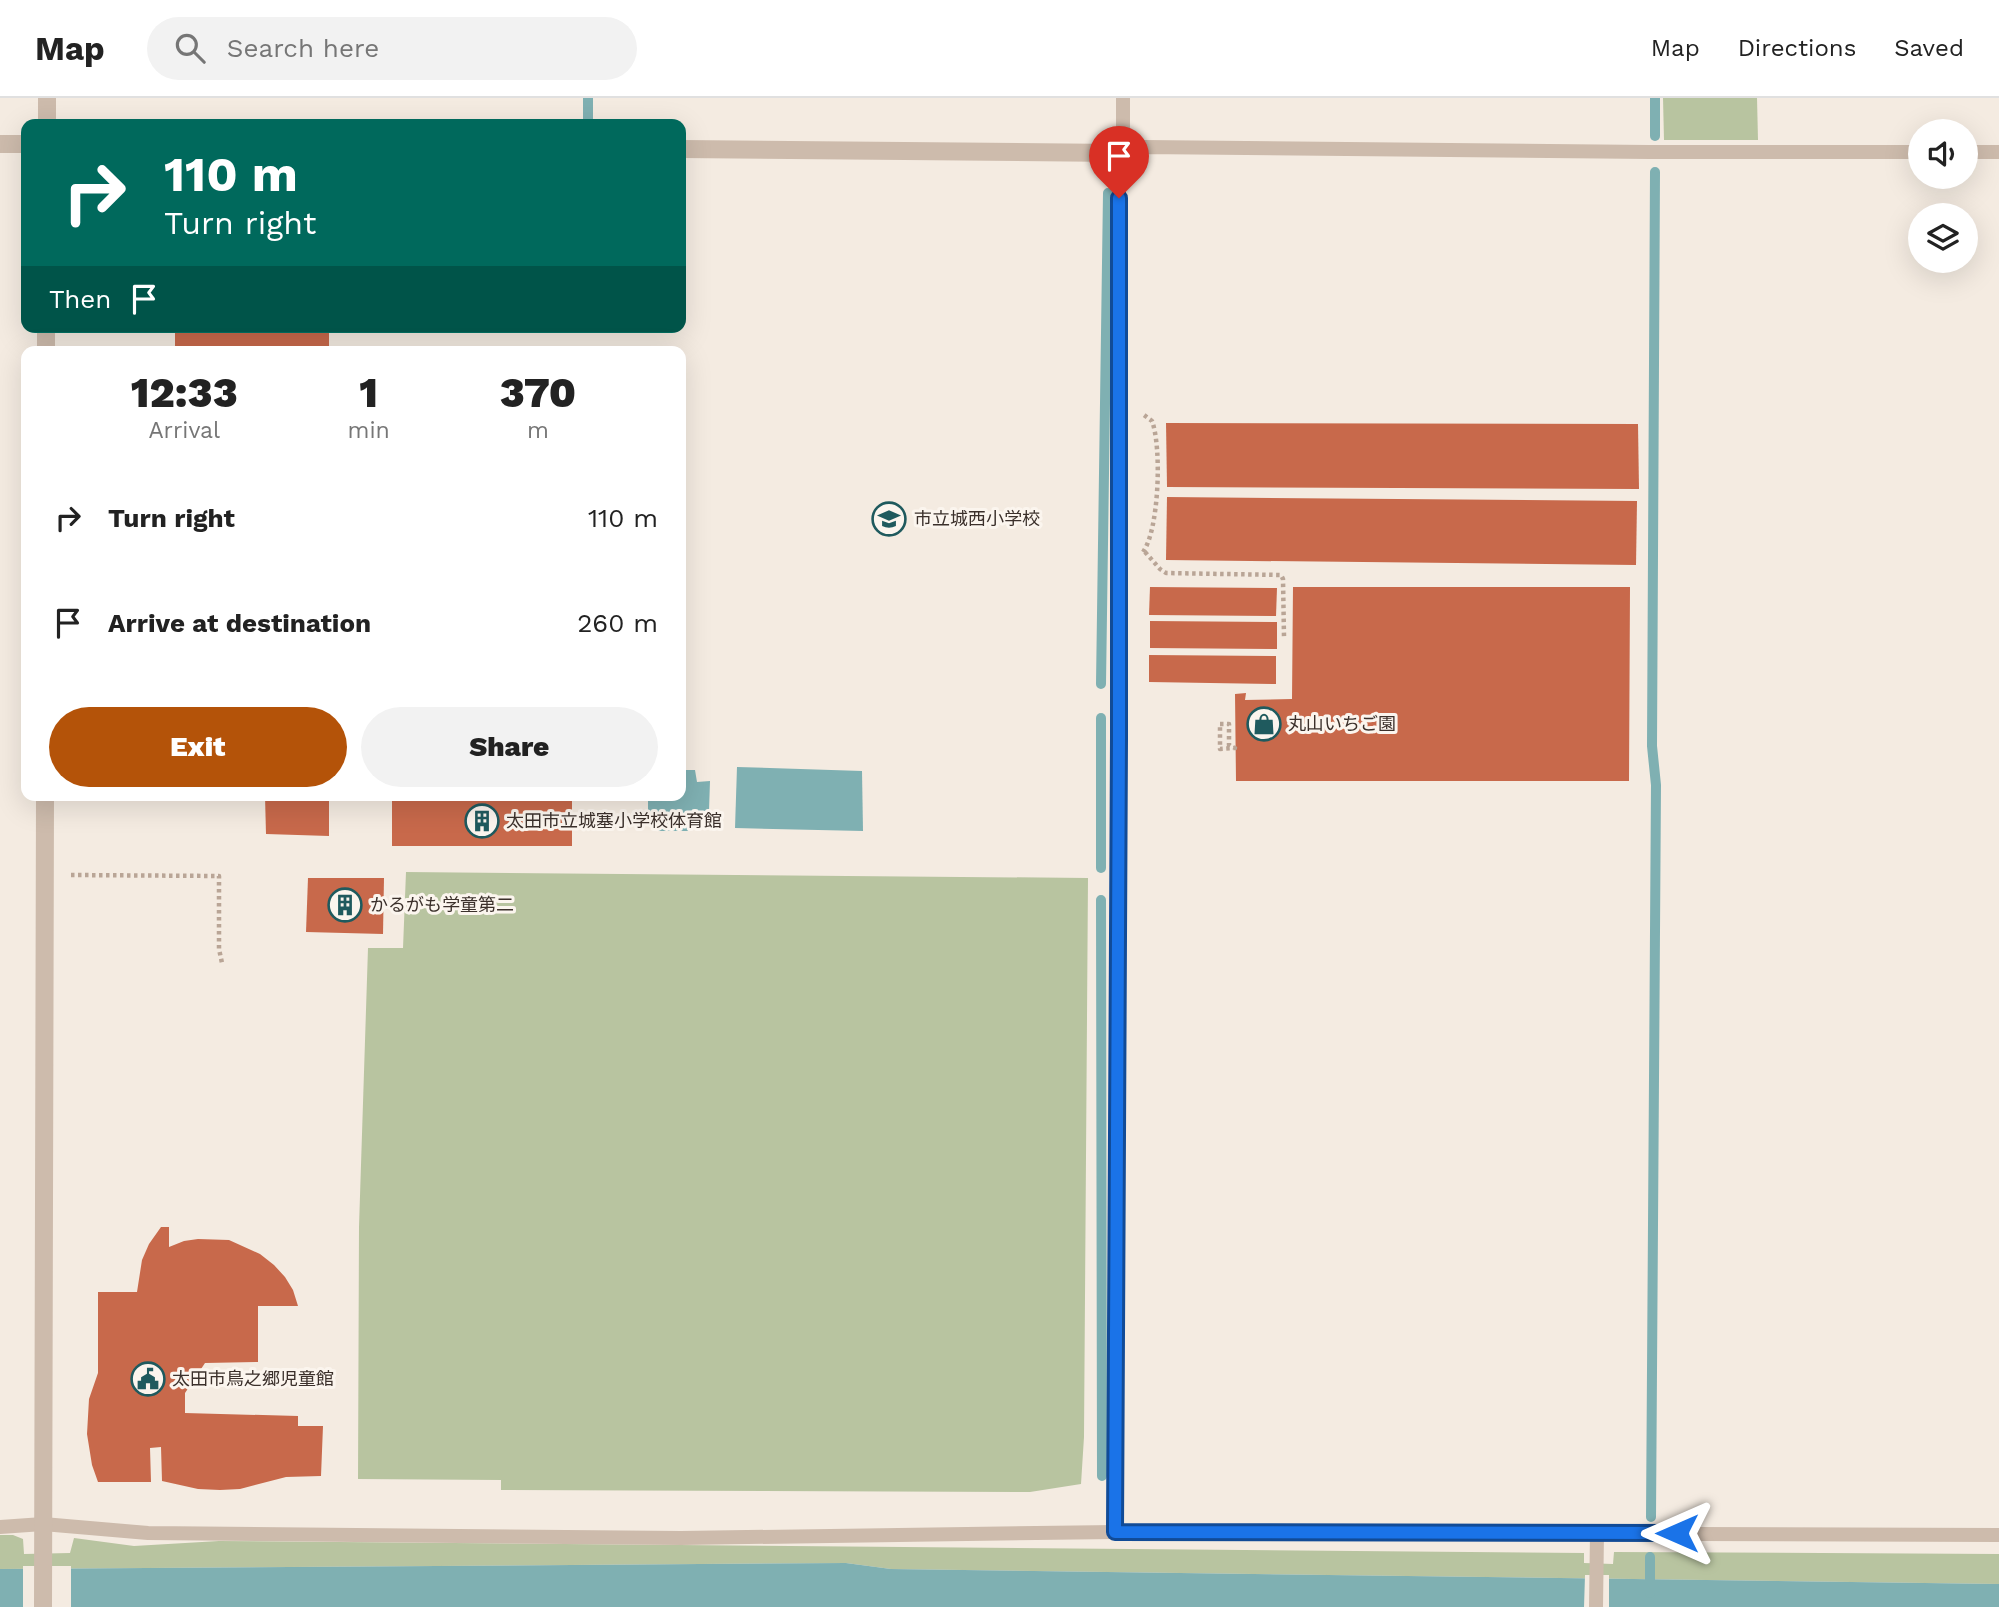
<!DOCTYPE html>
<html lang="en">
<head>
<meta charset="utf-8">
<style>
	body { margin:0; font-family:"Work Sans","Noto Sans JP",sans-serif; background:#f2f2f2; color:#222; height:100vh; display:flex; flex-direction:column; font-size:26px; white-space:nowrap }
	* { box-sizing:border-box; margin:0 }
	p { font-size:23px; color:#767676 }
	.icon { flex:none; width:38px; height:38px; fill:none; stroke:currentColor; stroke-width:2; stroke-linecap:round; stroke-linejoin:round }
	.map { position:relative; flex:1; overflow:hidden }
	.sheet { position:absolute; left:21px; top:248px; width:665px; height:455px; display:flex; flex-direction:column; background:#fff; border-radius:14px; box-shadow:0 7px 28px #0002 }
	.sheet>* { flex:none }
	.hud { position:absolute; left:21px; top:21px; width:665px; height:214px; border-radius:14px; box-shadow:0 7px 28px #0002; background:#00695c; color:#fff; overflow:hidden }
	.tools { position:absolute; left:1908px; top:21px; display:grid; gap:14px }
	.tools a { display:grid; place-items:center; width:70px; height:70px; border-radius:50%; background:#fff; box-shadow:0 7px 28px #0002; font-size:35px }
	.pin { position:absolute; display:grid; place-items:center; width:60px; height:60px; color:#fff; margin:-72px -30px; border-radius:50% 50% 50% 0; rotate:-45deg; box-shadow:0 0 7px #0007 }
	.pin .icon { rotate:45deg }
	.me { position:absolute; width:77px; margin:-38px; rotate:270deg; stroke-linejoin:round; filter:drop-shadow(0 0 5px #0008) }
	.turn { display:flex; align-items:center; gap:24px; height:147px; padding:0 28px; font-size:32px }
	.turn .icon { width:91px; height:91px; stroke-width:2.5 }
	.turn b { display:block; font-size:49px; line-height:60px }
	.then { display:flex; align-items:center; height:66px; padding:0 28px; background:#0003; gap:14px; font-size:26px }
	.eta { display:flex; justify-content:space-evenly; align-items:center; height:119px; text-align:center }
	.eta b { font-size:42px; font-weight:800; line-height:49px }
	.action { display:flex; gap:14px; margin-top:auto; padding:14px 28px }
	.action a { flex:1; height:80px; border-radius:42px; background:#b45309; color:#fff; font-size:28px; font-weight:800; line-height:80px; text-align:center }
	.action a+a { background:#f2f2f2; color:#222 }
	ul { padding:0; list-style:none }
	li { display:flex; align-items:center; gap:21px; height:105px; padding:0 28px }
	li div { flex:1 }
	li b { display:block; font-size:26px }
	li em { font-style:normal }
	header { display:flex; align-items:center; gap:42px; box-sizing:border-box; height:98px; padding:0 35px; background:#fff; border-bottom:2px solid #e0e0e0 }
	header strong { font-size:33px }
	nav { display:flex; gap:38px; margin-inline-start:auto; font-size:24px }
	.search { width:490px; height:63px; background:#f2f2f2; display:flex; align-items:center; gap:18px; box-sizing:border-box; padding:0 24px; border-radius:38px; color:#767676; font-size:26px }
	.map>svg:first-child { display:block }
</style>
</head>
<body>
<header>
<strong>Map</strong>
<div class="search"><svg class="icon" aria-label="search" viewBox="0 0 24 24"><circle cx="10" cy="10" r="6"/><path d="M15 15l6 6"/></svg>Search here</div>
<nav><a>Map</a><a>Directions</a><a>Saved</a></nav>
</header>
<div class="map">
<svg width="1999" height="1509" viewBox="0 0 1999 1509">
	<rect width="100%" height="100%" fill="#f4ebe1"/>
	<!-- green -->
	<g fill="#b8c4a0">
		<polygon points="1663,0 1757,0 1758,42 1664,42"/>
		<polygon points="406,774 1088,780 1084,1339 1081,1386 1030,1394 501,1392 501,1382 358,1381 359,1129 368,850 403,850"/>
		<polygon points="0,1437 13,1437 23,1441 24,1456 70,1455 74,1440 134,1448 219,1443 1584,1455 1584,1465 1613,1466 1614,1454 1999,1456 1999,1486 891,1471 846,1465 0,1471"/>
	</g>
	<!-- water -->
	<g fill="#7fb0b2">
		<polygon points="737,669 862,673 863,733 735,730"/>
		<polygon points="681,672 695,672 697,684 710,683 709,713 692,723 688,733 657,733 657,721 648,719 648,701 651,698 681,698"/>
		<polygon points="846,1465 891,1471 1999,1486 1999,1509 0,1509 0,1471"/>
	</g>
	<!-- pier -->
	<g fill="#f4ebe1">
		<rect x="23" y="1468" width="48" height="41"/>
		<polygon points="1585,1477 1609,1477 1609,1509 1584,1509"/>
	</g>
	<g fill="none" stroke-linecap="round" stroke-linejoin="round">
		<!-- stream -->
		<g stroke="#7fb0b2" stroke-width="10">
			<polyline points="588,26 588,0"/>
			<polyline points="1655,38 1655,0"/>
			<polyline points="1101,586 1108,95"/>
			<polyline points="1101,770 1101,620"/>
			<polyline points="1101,802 1102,1378"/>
			<polyline points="1651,1419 1656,687 1652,648 1655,74"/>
			<polyline points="1650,1459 1650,1495"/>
		</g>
	</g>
	<!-- building -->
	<g fill="#c8694b">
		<rect x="175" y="229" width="154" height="25"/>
		<polygon points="1166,325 1638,326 1639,391 1167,389"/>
		<polygon points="1167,399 1637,403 1636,467 1166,462"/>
		<polygon points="1150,489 1277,490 1276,518 1149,517"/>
		<polygon points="1293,489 1630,489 1629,683 1236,683 1235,596 1246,595 1245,602 1292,601"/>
		<polygon points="1150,523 1277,524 1277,551 1150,550"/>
		<polygon points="1149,557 1276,558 1276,586 1149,584"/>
		<polygon points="265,698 329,698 329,738 266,736"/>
		<rect x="392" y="698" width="180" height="50"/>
		<polygon points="308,780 384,780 383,836 306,834"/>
		<polygon points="161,1129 169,1129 169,1149 184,1143 198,1141 229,1142 260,1156 274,1167 285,1179 293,1192 298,1208 258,1208 258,1264 205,1265 185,1295 185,1315 298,1318 298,1328 323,1328 321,1378 286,1379 240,1391 220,1392 198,1391 162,1383 161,1349 150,1350 151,1384 98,1384 92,1367 87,1336 89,1301 98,1275 98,1194 137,1194 142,1162 149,1146"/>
	</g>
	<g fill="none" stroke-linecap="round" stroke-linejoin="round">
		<!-- path -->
		<g stroke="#b9a596" stroke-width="4.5" stroke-dasharray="3.5 3.5" stroke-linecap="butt">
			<path d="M1143,454C1159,432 1162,350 1152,323L1144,317"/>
			<polyline points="1145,454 1160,471 1166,475 1281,477 1283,481 1284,539"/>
			<polygon points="1220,626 1229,626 1229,647 1235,650 1220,651"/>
			<polyline points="71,777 219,778 219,851 222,865"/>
		</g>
		<!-- service -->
		<g stroke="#cdbbac" stroke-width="14">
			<polyline points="1965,54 1999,54"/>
			<polyline points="1120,55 1143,49 1649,54 1920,54"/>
			<polyline points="0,1429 43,1426 148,1435 681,1440 1115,1434 1999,1437"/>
			<polyline points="1115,1434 1119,640 1119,73 1123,33 1123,0"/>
			<polyline points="1596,1509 1597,1435"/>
		</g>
		<!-- minor -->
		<g stroke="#cdbbac" stroke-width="18">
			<polyline points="0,46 26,46"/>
			<polyline points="681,51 1120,55"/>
		</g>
		<!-- tertiary -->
		<g stroke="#cdbbac" stroke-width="18">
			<polyline points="47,26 47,0"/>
			<polyline points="46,254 46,229"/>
			<polyline points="43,1509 45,698"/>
		</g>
	</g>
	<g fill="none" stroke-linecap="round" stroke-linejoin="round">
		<defs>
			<polyline id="route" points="1119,100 1119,640 1115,1434 1677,1435"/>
		</defs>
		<!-- route casing -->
		<use href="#route" stroke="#114b97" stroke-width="18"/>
		<!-- route -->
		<use href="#route" stroke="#1a73e8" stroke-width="12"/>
	</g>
	<!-- icons -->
	<defs>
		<symbol id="school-ring" viewBox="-11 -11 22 22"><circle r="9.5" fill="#fbf5ee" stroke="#1f5a5e" stroke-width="1.5"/><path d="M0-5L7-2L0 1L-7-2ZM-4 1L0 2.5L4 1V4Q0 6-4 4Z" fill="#1f5a5e"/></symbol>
		<symbol id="shop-ring" viewBox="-11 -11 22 22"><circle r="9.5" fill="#fbf5ee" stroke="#1f5a5e" stroke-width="1.5"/><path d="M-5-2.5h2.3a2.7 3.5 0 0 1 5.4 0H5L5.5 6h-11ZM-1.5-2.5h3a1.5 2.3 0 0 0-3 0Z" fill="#1f5a5e"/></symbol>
		<symbol id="building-ring" viewBox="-11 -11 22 22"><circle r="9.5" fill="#fbf5ee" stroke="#1f5a5e" stroke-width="1.5"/><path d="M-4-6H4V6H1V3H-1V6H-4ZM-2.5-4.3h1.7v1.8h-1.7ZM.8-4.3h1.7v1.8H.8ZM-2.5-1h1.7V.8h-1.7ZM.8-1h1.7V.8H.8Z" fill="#1f5a5e"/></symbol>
		<symbol id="civic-ring" viewBox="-11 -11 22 22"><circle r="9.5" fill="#fbf5ee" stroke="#1f5a5e" stroke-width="1.5"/><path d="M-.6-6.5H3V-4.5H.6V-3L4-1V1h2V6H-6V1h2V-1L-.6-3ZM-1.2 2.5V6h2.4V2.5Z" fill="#1f5a5e"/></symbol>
	</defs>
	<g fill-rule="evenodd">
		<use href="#school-ring" x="870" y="402" width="38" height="38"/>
		<use href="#shop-ring" x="1245" y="607" width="38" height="38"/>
		<use href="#building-ring" x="463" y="704" width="38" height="38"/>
		<use href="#building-ring" x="326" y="788" width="38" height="38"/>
		<use href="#civic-ring" x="129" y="1262" width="38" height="38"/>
	</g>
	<g text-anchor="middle" stroke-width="6" stroke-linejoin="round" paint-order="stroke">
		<!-- poi labels -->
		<g font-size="18" fill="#3b302b" stroke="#fbf5ee" text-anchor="start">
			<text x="914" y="427">市立城西小学校</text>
			<text x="1288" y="632">丸山いちご園</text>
			<text x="506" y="729">太田市立城塞小学校体育館</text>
			<text x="370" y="813">かるがも学童第二</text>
			<text x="172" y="1287">太田市鳥之郷児童館</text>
		</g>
	</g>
</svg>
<div class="tools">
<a><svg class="icon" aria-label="sound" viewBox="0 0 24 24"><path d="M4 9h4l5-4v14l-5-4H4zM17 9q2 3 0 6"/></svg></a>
<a><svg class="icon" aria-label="layers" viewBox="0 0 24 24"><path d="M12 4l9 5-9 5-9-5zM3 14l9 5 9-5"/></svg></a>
</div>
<div class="pin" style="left:1119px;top:100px;background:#d93025"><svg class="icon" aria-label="arrive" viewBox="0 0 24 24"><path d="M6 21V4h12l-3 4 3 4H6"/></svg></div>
<svg class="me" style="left:1677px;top:1435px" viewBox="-20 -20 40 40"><path d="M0-17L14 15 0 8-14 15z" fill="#1a73e8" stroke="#fff" stroke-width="4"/></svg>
<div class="hud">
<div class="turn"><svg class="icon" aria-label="right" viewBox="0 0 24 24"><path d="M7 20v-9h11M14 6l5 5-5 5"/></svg><div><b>110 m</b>Turn right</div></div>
<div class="then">Then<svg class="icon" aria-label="arrive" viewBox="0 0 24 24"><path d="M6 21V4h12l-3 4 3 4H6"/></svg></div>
</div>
<section class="sheet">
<div class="eta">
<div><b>12:33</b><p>Arrival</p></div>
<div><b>1</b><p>min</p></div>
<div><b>370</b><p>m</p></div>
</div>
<ul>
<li><svg class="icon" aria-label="right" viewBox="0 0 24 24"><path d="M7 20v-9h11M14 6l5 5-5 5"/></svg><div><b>Turn right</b></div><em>110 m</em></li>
<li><svg class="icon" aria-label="arrive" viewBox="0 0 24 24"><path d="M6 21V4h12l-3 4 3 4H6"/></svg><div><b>Arrive at destination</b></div><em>260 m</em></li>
</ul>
<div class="action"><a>Exit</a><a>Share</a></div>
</section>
</div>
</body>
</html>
